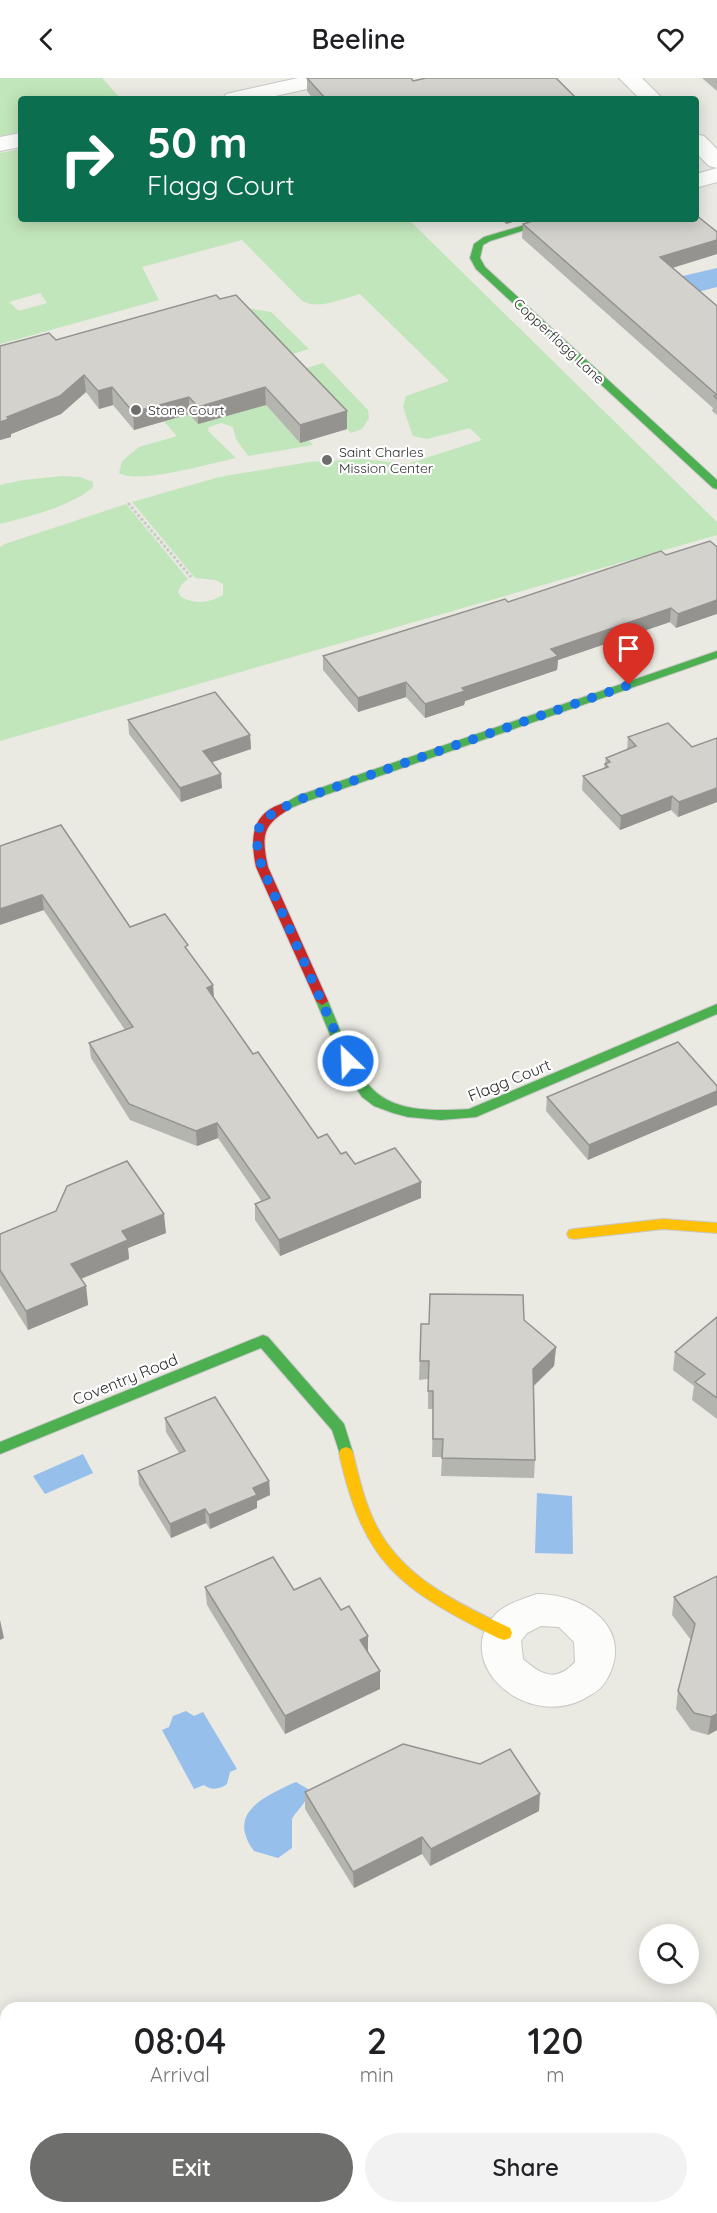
<!DOCTYPE html>
<html lang="en">
<head>
<meta charset="utf-8">
<style>
	body { margin:0; font-family:Quicksand,sans-serif; background:#f2f2f2; color:#202124; height:100vh; display:flex; flex-direction:column; font-size:22px; white-space:nowrap }
	* { box-sizing:border-box; margin:0 }
	p { font-size:20px; color:#757577 }
	.icon { flex:none; width:33px; height:33px; fill:none; stroke:currentColor; stroke-width:2; stroke-linecap:round; stroke-linejoin:round }
	.map { position:relative; flex:1; overflow:hidden }
	.drawer { position:absolute; left:0px; top:1924px; width:717px; height:212px; display:flex; flex-direction:column; background:#fff; border-radius:18px 18px 0 0; box-shadow:0 3px 15px #0003 }
	.drawer>* { flex:none }
	.guide { position:absolute; left:18px; top:18px; width:681px; height:126px; border-radius:6px; box-shadow:0 3px 15px #0003; background:#0b6e4f; color:#fff; overflow:hidden }
	.tools { position:absolute; left:639px; top:1846px; display:grid; gap:12px }
	.tools a { display:grid; place-items:center; width:60px; height:60px; border-radius:50%; background:#fff; box-shadow:0 3px 15px #0003; font-size:30px }
	.pin { position:absolute; display:grid; place-items:center; width:51px; height:51px; color:#fff; margin:-62px -26px; border-radius:50% 50% 50% 0; rotate:-45deg; box-shadow:0 0 6px #0007 }
	.pin .icon { rotate:45deg }
	.me { position:absolute; width:66px; margin:-33px; rotate:336deg; stroke-linejoin:round; filter:drop-shadow(0 0 4px #0008) }
	.turn { display:flex; align-items:center; gap:21px; height:126px; padding:0 30px; font-size:27px }
	.turn .icon { width:78px; height:78px; stroke-width:2.5 }
	.turn b { display:block; font-size:42px; line-height:51px }
	.eta { display:flex; justify-content:space-evenly; align-items:center; height:102px; text-align:center }
	.eta b { font-size:36px; font-weight:600; line-height:42px }
	.primary-button { display:flex; gap:12px; margin-top:auto; padding:12px 30px }
	.primary-button a { flex:1; height:69px; border-radius:36px; background:#6e6e6c; color:#fff; font-size:24px; font-weight:600; line-height:69px; text-align:center }
	.primary-button a+a { background:#f2f2f2; color:#202124 }
	header { display:flex; justify-content:space-between; align-items:center; height:78px; padding:0 30px; background:#fff; font-size:27px; font-weight:600 }
	.map>svg:first-child { display:block }
</style>
</head>
<body>
<header><svg class="icon" aria-label="back" viewBox="0 0 24 24"><path d="M15 5l-7 7 7 7"/></svg>Beeline<svg class="icon" aria-label="heart" viewBox="0 0 24 24"><path d="M12 20l-8-8c-3-5 5-10 8-4 3-6 11-1 8 4z"/></svg></header>
<div class="map">
<svg width="717" height="2135" viewBox="0 0 717 2135">
	<rect width="100%" height="100%" fill="#eae9e2"/>
	<!-- green -->
	<g fill="#c2e6bb" fill-rule="evenodd">
		<polygon points="0,0 102,0 121,21 21,21 21,54 0,58"/>
		<path d="M21,71V141H408L717,444V457L0,663V469L5,466L126,426L188,501L181,507L178,514L181,519C196,527 208,525 223,517V506L216,502L195,500L132,424L219,399L309,384L362,381L407,386L482,362L470,350L427,361L413,358L403,329L406,318L449,303L360,216C341,221 320,232 302,223L242,162L142,189L159,222L0,266V75ZM40,215L47,225L19,233L9,224Z"/>
		<polygon points="240,229 271,234 309,271 279,280"/>
		<polygon points="323,285 368,332 369,340 362,351 351,355 293,294"/>
		<path d="M133,309L263,324L300,365L309,362L313,367L248,378L236,361L233,349L221,345L209,349L208,353L236,380C212,385 137,407 119,395L122,383L139,369L177,358Z"/>
		<path d="M63,398L80,399L93,404V409C72,428 28,439 0,446V407L23,402Z"/>
	</g>
	<!-- water -->
	<g fill="#96c0eb">
		<polygon points="717,190 717,209 686,217 670,201"/>
		<polygon points="83,1376 93,1395 45,1416 33,1398"/>
		<polygon points="537,1415 572,1418 573,1476 535,1475"/>
		<path d="M186,1633L194,1638L203,1634L237,1691L230,1694L227,1706C220,1711 212,1713 204,1707L194,1711L162,1652L169,1649L173,1638Z"/>
		<path d="M296,1704L308,1711C308,1725 299,1729 292,1741V1770L278,1780L254,1773C231,1742 252,1725 279,1712C285,1709 290,1706 296,1704Z"/>
	</g>
	<g fill="none" stroke-linecap="round" stroke-linejoin="round">
		<defs>
			<g id="street">
				<polygon points="298,0 337,0 334,5 262,21 223,21 226,16"/>
				<polygon points="619,0 642,0 663,21 640,21"/>
				<polygon points="21,55 21,69 0,73 0,59"/>
				<polygon points="696,56 704,58 717,71 717,90 709,88 696,75"/>
				<polygon points="717,90 717,104 696,110 696,96"/>
				<path d="M537,1516C588,1516 638,1554 604,1606C598,1614 590,1617 582,1622C520,1651 448,1579 499,1533C509,1525 525,1520 537,1516ZM541,1548L559,1549L574,1564L575,1584C556,1605 541,1597 523,1581L521,1563L527,1555Z"/>
			</g>
			<g id="fast">
				<polygon points="545,141 560,141 490,163 483,167 480,180 485,189 717,402 717,411 713,410 476,191 470,180 474,166 484,159"/>
				<polygon points="717,573 717,580 305,724 284,733 278,729 297,718"/>
				<path d="M322,919L328,923C364,1008 365,1038 469,1031L717,926V936L476,1039L441,1042L408,1039L393,1035L374,1028L362,1019L345,993L316,923Z"/>
				<polygon points="263,1257 268,1259 344,1346 353,1375 351,1379 346,1381 341,1379 332,1352 261,1270 0,1376 0,1364"/>
			</g>
			<g id="slow">
				<polygon points="663,1141 717,1145 717,1155 663,1151 574,1161 569,1160 567,1156 569,1152 574,1151"/>
				<path d="M346,1369L351,1371L353,1375C359,1400 365,1426 377,1449C404,1501 460,1526 510,1550L512,1555L510,1560L504,1562L498,1560C399,1510 364,1487 339,1375L341,1371Z"/>
			</g>
			<path id="jam" d="M284,725L290,729L288,732C261,748 262,760 268,789L328,923L322,927L316,923L256,789C250,760 251,735 284,725Z"/>
		</defs>
		<!-- street casing -->
		<use href="#street" stroke="#c8c7c7" stroke-width="2"/>
		<!-- fast casing -->
		<use href="#fast" stroke="#c8c7c7" stroke-width="2"/>
		<!-- slow casing -->
		<use href="#slow" stroke="#c8c7c7" stroke-width="2"/>
		<!-- jam casing -->
		<use href="#jam" stroke="#c8c7c7" stroke-width="2"/>
		<!-- path -->
		<polyline stroke="#cacac9" stroke-width="3" stroke-dasharray="3 2" stroke-linecap="butt" points="128,425 191,499"/>
		<!-- street -->
		<use href="#street" fill="#fcfcfb" fill-rule="evenodd"/>
		<!-- fast -->
		<use href="#fast" fill="#4caf50" fill-rule="evenodd"/>
		<!-- slow -->
		<use href="#slow" fill="#ffc107" fill-rule="evenodd"/>
		<!-- jam -->
		<use href="#jam" fill="#c62828" fill-rule="evenodd"/>
	</g>
	<!-- wall -->
	<g fill="#b5b5b0">
		<polygon points="307,0 411,0 413,3 577,21 313,21 307,13"/>
		<polygon points="702,0 717,0 717,13"/>
		<polygon points="500,141 522,141 506,146"/>
		<polygon points="523,146 717,154 717,176 672,190 717,228 717,337 712,333 713,330 522,160"/>
		<polygon points="216,217 347,351 300,365 266,327 198,346 189,336 134,352 113,327 99,331 86,314 61,336 11,356 11,359 0,362 0,268 56,262"/>
		<polygon points="710,463 676,550 670,544 558,582 557,592 465,623 464,627 425,640 406,619 358,634 323,592 323,578 666,477"/>
		<polygon points="128,642 250,657 251,671 212,684 222,710 181,724 129,656"/>
		<polygon points="628,659 692,669 717,660 717,724 678,739 671,732 620,752 582,712 583,698 604,690 606,680 627,672"/>
		<polygon points="0,768 130,849 188,873 213,907 214,920 253,976 318,1060 355,1086 421,1104 421,1120 280,1178 255,1142 255,1126 262,1124 218,1060 197,1068 130,1042 91,980 89,965 125,952"/>
		<polygon points="678,964 588,1082 546,1033 547,1019"/>
		<polygon points="56,1133 166,1155 128,1170 129,1181 81,1201 86,1208 88,1227 28,1252 0,1207 0,1156"/>
		<polygon points="717,1239 717,1341 692,1322 694,1308 673,1292 675,1274"/>
		<polygon points="524,1242 556,1269 554,1288 534,1308 535,1382 534,1400 441,1398 442,1379 432,1379 433,1331 428,1331 428,1301 419,1302 421,1246"/>
		<polygon points="165,1340 269,1403 270,1417 257,1423 257,1430 210,1451 206,1445 171,1460 139,1407 138,1393 179,1375 166,1354"/>
		<polygon points="717,1498 717,1652 708,1657 691,1652 676,1631 678,1613 691,1562 672,1537 674,1519"/>
		<polygon points="205,1509 294,1512 368,1576 380,1593 380,1611 285,1656 207,1527"/>
		<polygon points="305,1714 539,1733 430,1788 422,1776 354,1810 305,1731"/>
		<polygon points="288,2130 343,2130 332,2135 290,2135"/>
	</g>
	<!-- shaded-wall -->
	<g fill="#949390">
		<polygon points="506,141 522,141 506,146"/>
		<polygon points="717,162 717,176 659,194 660,179"/>
		<polygon points="84,297 86,314 61,336 11,356 11,359 0,362 0,344 7,339"/>
		<polygon points="112,309 113,327 99,331 98,313"/>
		<polygon points="265,309 266,327 198,346 198,329"/>
		<polygon points="189,319 189,336 134,352 133,334"/>
		<polygon points="347,333 347,351 300,365 300,347"/>
		<polygon points="717,522 717,536 676,550 678,536"/>
		<polygon points="671,530 670,544 558,582 557,592 465,623 464,627 425,640 425,626 551,571"/>
		<polygon points="406,604 406,619 358,634 358,620"/>
		<polygon points="250,657 251,671 204,687 203,673"/>
		<polygon points="221,696 222,710 181,724 180,710"/>
		<polygon points="717,710 717,724 678,739 679,724"/>
		<polygon points="672,718 671,732 620,752 621,738"/>
		<polygon points="42,817 44,832 0,847 0,831"/>
		<polygon points="213,907 214,923 207,910"/>
		<polygon points="717,1013 717,1027 588,1082 589,1067"/>
		<polygon points="217,1045 218,1060 197,1068 196,1053"/>
		<polygon points="421,1104 421,1120 280,1178 279,1162"/>
		<polygon points="164,1136 166,1155 128,1170 129,1181 73,1204 71,1186 122,1153"/>
		<polygon points="86,1208 88,1227 28,1252 26,1233"/>
		<polygon points="556,1269 554,1288 532,1309 533,1291"/>
		<polygon points="269,1403 270,1417 257,1423 257,1430 210,1451 209,1437 253,1410"/>
		<polygon points="205,1431 206,1445 171,1460 170,1446"/>
		<polygon points="0,1542 4,1560 0,1562"/>
		<polygon points="368,1558 368,1576 360,1562"/>
		<polygon points="380,1593 380,1611 285,1656 285,1638"/>
		<polygon points="717,1636 717,1652 708,1657 711,1639"/>
		<polygon points="540,1716 539,1733 430,1788 431,1771"/>
		<polygon points="422,1759 422,1776 354,1810 353,1794"/>
		<polygon points="307,2130 343,2130 332,2135 296,2135"/>
	</g>
	<!-- building -->
	<g fill="#d3d2cd" stroke="#949390" stroke-width="1.5">
		<polygon points="307,0 411,0 413,3 426,0 556,0 577,21 326,21"/>
		<polygon points="696,137 717,154 717,162 660,179 717,228 717,321 714,318 717,317 523,146 539,141 696,141"/>
		<polygon points="216,217 220,221 236,217 347,333 300,347 265,309 198,329 189,319 133,334 112,309 98,313 84,297 60,318 7,339 9,341 0,344 0,268 49,255 56,262"/>
		<polygon points="710,463 717,469 717,522 678,536 671,530 551,571 558,578 462,610 465,613 425,626 406,604 358,620 323,578 505,521 508,524 661,473 666,477"/>
		<polygon points="215,614 250,657 203,673 221,696 180,710 128,642"/>
		<polygon points="668,645 692,669 717,660 717,710 679,724 672,718 621,738 583,698 608,689 605,686 610,684 606,680 636,668 628,659"/>
		<polygon points="61,747 130,849 165,836 188,867 185,869 213,907 207,910 253,976 258,974 318,1060 327,1056 341,1076 346,1074 355,1086 395,1070 421,1104 279,1162 255,1126 270,1120 217,1045 196,1053 129,1026 89,965 133,949 42,817 0,831 0,768"/>
		<polygon points="678,964 717,1008 717,1013 589,1067 547,1019"/>
		<polygon points="127,1083 164,1136 122,1153 128,1162 71,1186 86,1208 26,1233 0,1192 0,1156 56,1133 67,1108"/>
		<polygon points="430,1216 523,1217 524,1242 556,1269 533,1291 535,1382 442,1380 443,1361 433,1361 433,1313 428,1313 429,1283 420,1283 421,1246 429,1246"/>
		<polygon points="717,1239 717,1320 695,1304 705,1296 675,1274"/>
		<polygon points="215,1319 269,1403 253,1410 257,1417 209,1437 205,1431 170,1446 138,1393 185,1373 165,1340"/>
		<polygon points="273,1479 294,1512 320,1500 341,1532 349,1528 368,1558 360,1562 380,1593 285,1638 205,1509"/>
		<polygon points="717,1498 717,1636 711,1639 694,1635 678,1613 695,1546 674,1519"/>
		<polygon points="403,1666 480,1686 510,1671 540,1716 431,1771 422,1759 353,1794 305,1714"/>
		<polygon points="131,2130 170,2130 171,2135 115,2135"/>
		<polygon points="294,2130 307,2130 296,2135"/>
	</g>
	<g fill="none" stroke-linecap="round" stroke-linejoin="round">
		<!-- route -->
		<path stroke="#1a73e8" stroke-width="10" stroke-dasharray="0 18" d="M348,983L262,789C249,743 262,740 301,721L629,607"/>
	</g>
	<!-- markers -->
	<g fill="#6e6e6c" stroke="#fff" stroke-width="2">
		<circle cx="136" cy="332" r="6"/>
		<circle cx="327" cy="382" r="6"/>
	</g>
	<g text-anchor="middle" stroke-width="4.5" stroke-linejoin="round" paint-order="stroke">
		<!-- far-street labels -->
		<g font-size="14" fill="#2c2c2c" stroke="#fff">
			<text transform="translate(559 263) rotate(43)" y="5">Copperflagg Lane</text>
		</g>
		<!-- far-poi labels -->
		<g font-size="14" fill="#2c2c2c" stroke="#fff" text-anchor="start">
			<text x="148" y="337">Stone Court</text>
			<text x="339" y="379">Saint Charles<tspan x="339" dy="16">Mission Center</tspan></text>
		</g>
		<!-- street labels -->
		<g font-size="16" fill="#2c2c2c" stroke="#fff">
			<text transform="translate(509 1002) rotate(-22)" y="6">Flagg Court</text>
			<text transform="translate(125 1301) rotate(-22)" y="6">Coventry Road</text>
		</g>
	</g>
</svg>
<div class="tools">
<a><svg class="icon" aria-label="search" viewBox="0 0 24 24"><circle cx="10" cy="10" r="6"/><path d="M15 15l6 6"/></svg></a>
</div>
<div class="pin" style="left:629px;top:607px;background:#d93025"><svg class="icon" aria-label="arrive" viewBox="0 0 24 24"><path d="M6 21V4h12l-3 4 3 4H6"/></svg></div>
<svg class="me" style="left:348px;top:983px" viewBox="-20 -20 40 40"><circle r="17" fill="#1a73e8" stroke="#fff" stroke-width="3"/><path d="M0-11L8 9 0 5-8 9z" fill="#fff"/></svg>
<div class="guide">
<div class="turn"><svg class="icon" aria-label="right" viewBox="0 0 24 24"><path d="M7 20v-9h11M14 6l5 5-5 5"/></svg><div><b>50 m</b>Flagg Court</div></div>
</div>
<section class="drawer">
<div class="eta">
<div><b>08:04</b><p>Arrival</p></div>
<div><b>2</b><p>min</p></div>
<div><b>120</b><p>m</p></div>
</div>
<div class="primary-button"><a>Exit</a><a>Share</a></div>
</section>
</div>
</body>
</html>
